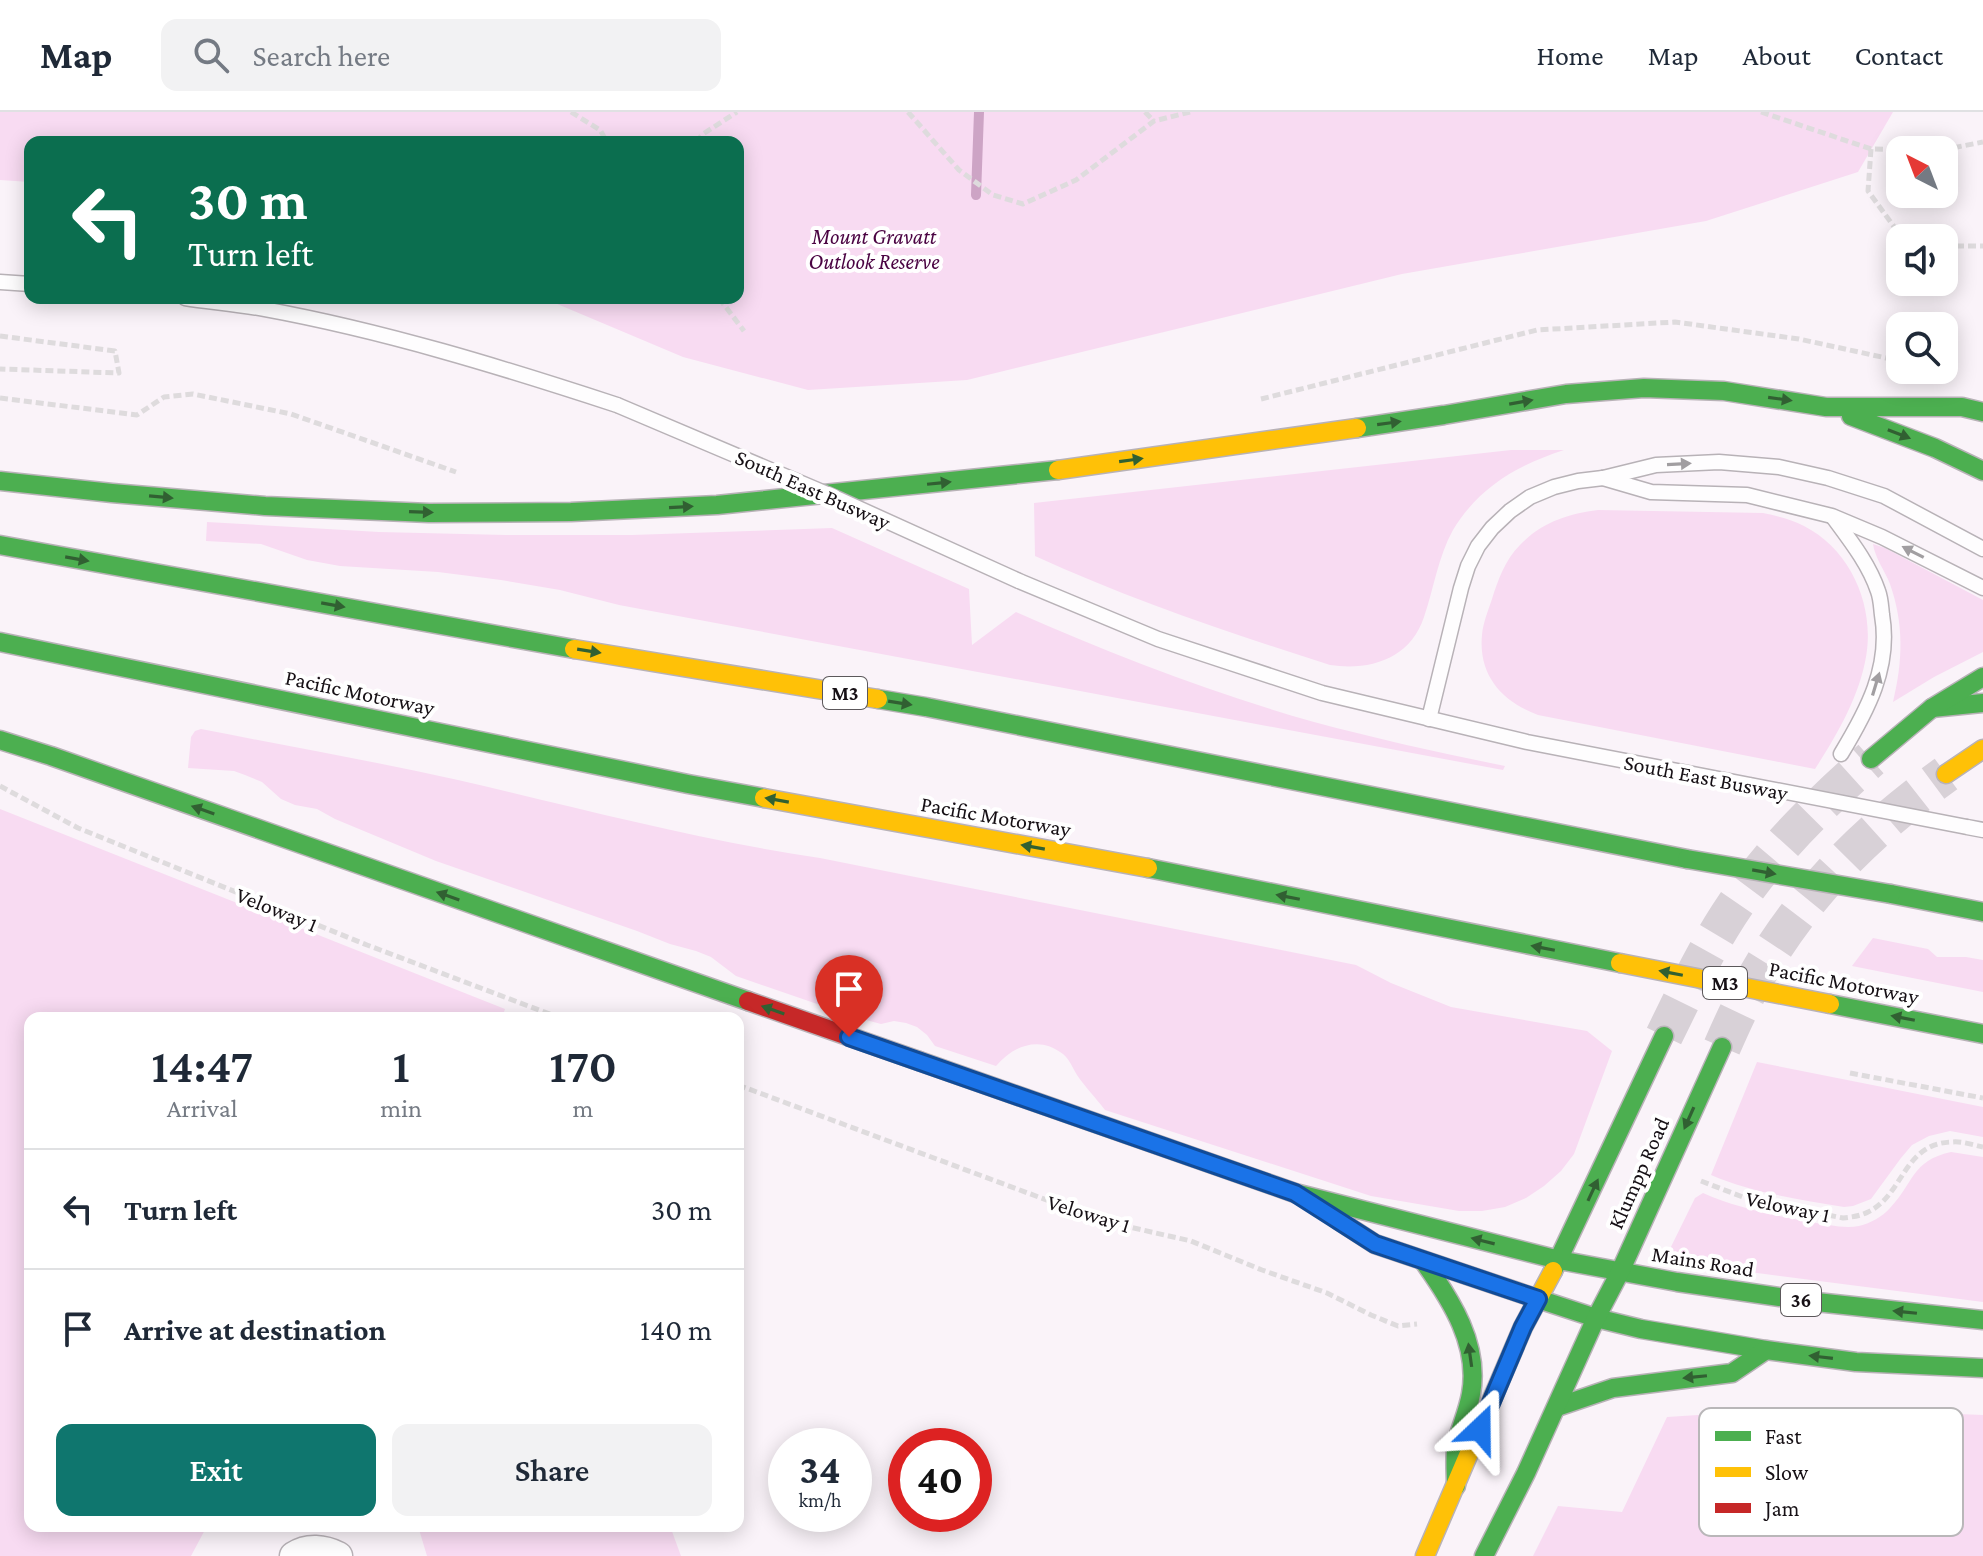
<!DOCTYPE html>
<html lang="en">
<head>
<meta charset="utf-8">
<style>
	body { margin:0; font-family:"Crimson Pro",serif; background:#f2f2f3; color:#1f2937; height:100vh; display:flex; flex-direction:column; font-size:30px; white-space:nowrap }
	* { box-sizing:border-box; margin:0 }
	p { font-size:26px; color:#747a83 }
	.icon { flex:none; width:44px; height:44px; fill:none; stroke:currentColor; stroke-width:2; stroke-linecap:round; stroke-linejoin:round }
	.map { position:relative; flex:1; overflow:hidden }
	.sheet { position:absolute; left:24px; top:900px; width:720px; height:520px; display:flex; flex-direction:column; background:#fff; border-radius:16px; box-shadow:0 4px 20px #0003 }
	.sheet>* { flex:none }
	.top-card { position:absolute; left:24px; top:24px; width:720px; height:168px; border-radius:16px; box-shadow:0 4px 20px #0003; background:#0b6e4f; color:#fff; overflow:hidden }
	.needle { width:52px; rotate:318deg }
	.buttons { position:absolute; left:1886px; top:24px; display:grid; gap:16px }
	.buttons a { display:grid; place-items:center; width:72px; height:72px; border-radius:16px; background:#fff; box-shadow:0 4px 20px #0003; font-size:40px }
	.speed { position:absolute; left:768px; top:1316px; display:flex; gap:16px; font-size:40px; font-weight:700; text-align:center }
	.speed>* { display:grid; place-content:center; width:104px; height:104px; border-radius:50%; background:#fff; box-shadow:0 4px 20px #0003; line-height:1 }
	.speed small { font-size:20px; font-weight:400 }
	.speed .limit { border:12px solid #d22; background:#fff; color:#111 }
	.pin { position:absolute; display:grid; place-items:center; width:68px; height:68px; color:#fff; margin:-82px -34px; border-radius:50% 50% 50% 0; rotate:-45deg; box-shadow:0 0 8px #0007 }
	.pin .icon { rotate:45deg }
	.me { position:absolute; width:88px; margin:-44px; rotate:23deg; stroke-linejoin:round; filter:drop-shadow(0 0 6px #0008) }
	.turn { display:flex; align-items:center; gap:28px; height:168px; padding:0 32px; font-size:36px }
	.turn .icon { width:104px; height:104px; stroke-width:2.5 }
	.turn b { display:block; font-size:56px; line-height:68px }
	.eta { display:flex; justify-content:space-evenly; align-items:center; height:136px; text-align:center }
	.eta b { font-size:48px; font-weight:600; line-height:56px }
	.primary-button { display:flex; gap:16px; margin-top:auto; padding:16px 32px }
	.primary-button a { flex:1; height:92px; border-radius:16px; background:#0f766e; color:#fff; font-size:32px; font-weight:600; line-height:92px; text-align:center }
	.primary-button a+a { background:#f2f2f3; color:#1f2937 }
	ul { padding:0; list-style:none }
	li { display:flex; align-items:center; gap:24px; height:120px; padding:0 32px; border-top:2px solid #e0e1e3 }
	li div { flex:1 }
	li b { display:block; font-size:30px }
	li em { font-style:normal }
	header { display:flex; align-items:center; gap:48px; box-sizing:border-box; height:112px; padding:0 40px; background:#fff; border-bottom:2px solid #e0e1e3 }
	header strong { font-size:38px }
	nav { display:flex; gap:44px; margin-inline-start:auto; font-size:28px }
	.search { width:560px; height:72px; background:#f2f2f3; display:flex; align-items:center; gap:20px; box-sizing:border-box; padding:0 28px; border-radius:16px; color:#747a83; font-size:30px }
	.map>svg:first-child { display:block }
</style>
</head>
<body>
<header>
<strong>Map</strong>
<div class="search"><svg class="icon" aria-label="search" viewBox="0 0 24 24"><circle cx="10" cy="10" r="6"/><path d="M15 15l6 6"/></svg>Search here</div>
<nav><a>Home</a><a>Map</a><a>About</a><a>Contact</a></nav>
</header>
<div class="map">
<svg width="1983" height="1444" viewBox="0 0 1983 1444">
	<rect width="100%" height="100%" fill="#faf3f9"/>
	<!-- green -->
	<g fill="#f8dbf2">
		<polygon points="0,0 1893,0 1858,60 1706,109 1402,162 967,268 808,278 683,245 543,186 738,186 738,30 30,30 30,70 0,68"/>
		<path d="M1511,338H1564C1518,353 1479,375 1453,418C1438,445 1434,476 1424,505C1410,547 1370,559 1330,553C1230,521 1131,488 1035,444L1034,391Z"/>
		<path d="M1598,398L1763,401C1777,404 1791,407 1804,414C1851,438 1875,494 1866,545C1859,585 1837,623 1815,657L1538,603C1503,590 1478,564 1482,523C1483,511 1488,499 1492,487C1498,468 1505,448 1520,433C1542,410 1568,402 1598,398Z"/>
		<path d="M207,410L379,420L506,423H632L832,416L969,477L972,533L1016,500C1113,543 1212,581 1314,610C1377,627 1441,641 1505,654L1503,658L619,493L560,478L501,468L438,460L340,454L307,448L261,432L206,429Z"/>
		<path d="M1873,432L1885,436L1983,488V540L1934,565L1893,590C1903,549 1904,512 1890,472C1885,459 1875,446 1873,432Z"/>
		<path d="M201,617C287,634 373,649 458,668C578,696 698,728 820,746L1356,853L1391,871L1451,895L1587,919L1612,939L1574,1042L1561,1059L1544,1074L1526,1086L1505,1095L1482,1099H1459L1371,1084L1105,998C1096,986 1085,975 1077,963C1072,955 1070,948 1063,942C1039,923 1013,934 996,954L935,934L927,923L917,915L906,911L894,909L881,912L855,905L736,864L711,845L696,839L670,832L637,819L436,749L335,707L317,697L295,693L281,687L262,670L245,663L234,659L188,656L191,625L195,619Z"/>
		<polygon points="0,697 505,897 502,906 30,906 30,1414 207,1414 191,1444 0,1444"/>
		<polygon points="1873,826 1928,837 1937,845 1966,845 1983,848 1983,880 1852,854"/>
		<path d="M1757,950L1983,995V1025L1950,1019L1929,1024L1912,1033L1901,1046L1871,1087L1853,1094L1844,1095C1798,1087 1753,1081 1711,1063Z"/>
		<path d="M1951,1040L1983,1045V1190L1664,1149L1695,1086L1703,1081C1737,1096 1773,1103 1810,1110C1826,1112 1843,1117 1859,1114C1871,1111 1882,1105 1890,1096C1914,1071 1911,1049 1951,1040Z"/>
		<polygon points="1759,1299 1909,1300 1983,1303 1983,1444 1533,1444 1558,1394 1622,1400 1667,1305"/>
		<polygon points="418,1414 670,1414 681,1444 427,1444"/>
	</g>
	<g fill="none" stroke-linecap="round" stroke-linejoin="round">
		<!-- stream -->
		<polyline stroke="#cda4c5" stroke-width="10" points="976,83 979,0"/>
		<!-- secondary-tunnel -->
		<g stroke="#d8d1d7" stroke-width="38" stroke-dasharray="38 19" stroke-linecap="butt">
			<path d="M1664,924C1682,887 1700,850 1721,815C1760,750 1814,697 1871,647"/>
			<path d="M1722,935C1736,903 1751,871 1770,842C1817,768 1876,713 1946,662"/>
		</g>
		<defs>
			<g id="lane">
				<polyline points="0,170 30,172"/>
				<path d="M185,186C211,190 238,192 264,197C384,219 501,255 617,293"/>
				<polyline points="1603,366 1651,380 1747,383 1832,404 1882,425 1983,476"/>
				<path d="M1833,405C1850,428 1869,452 1878,479C1881,487 1881,495 1882,503C1891,555 1867,599 1841,642"/>
				<polyline points="1019,469 1158,527 1322,581 1527,630 1750,673"/>
				<polyline points="1429,607 1461,476 1468,454 1478,434 1492,416 1510,399 1530,385 1554,375 1578,369 1603,366 1656,353 1719,350 1779,355 1828,366 1884,384 1983,437"/>
				<polyline points="1967,715 1983,718"/>
			</g>
			<path id="street" d="M294,1444C308,1435 324,1437 338,1444"/>
			<g id="fast">
				<polyline points="1851,304 1935,336 1983,359"/>
				<polyline points="1357,316 1444,303 1566,282 1644,276 1724,279 1826,295 1962,295 1983,300"/>
				<polyline points="0,369 112,381 265,394 429,401 571,400 717,393 1058,358"/>
				<polyline points="0,433 574,537"/>
				<polyline points="0,530 688,672 764,686"/>
				<polyline points="878,587 926,595 1687,747"/>
				<polyline points="1932,596 1983,591"/>
				<polyline points="0,628 51,644 748,889"/>
				<polyline points="1871,647 1932,596 1983,565"/>
				<polyline points="1148,756 1620,851"/>
				<polyline points="1891,782 1983,800"/>
				<polyline points="1830,892 1983,922"/>
				<polyline points="919,949 1295,1081 1559,1148"/>
				<polyline points="1559,1148 1677,1170 1807,1189 1983,1208"/>
				<path d="M1424,1150C1451,1188 1480,1233 1471,1282C1468,1299 1461,1314 1457,1330C1454,1345 1456,1359 1456,1374"/>
				<polyline points="1553,1159 1664,924"/>
				<polyline points="1538,1187 1596,1206 1641,1217 1766,1238 1856,1250 1983,1256"/>
				<polyline points="1557,1295 1613,1276 1732,1261 1766,1238"/>
				<polyline points="1484,1444 1526,1361 1596,1206 1620,1160 1722,935"/>
			</g>
			<g id="slow">
				<polyline points="1058,358 1357,316"/>
				<polyline points="574,537 878,587"/>
				<polyline points="1946,662 1983,637"/>
				<polyline points="764,686 1148,756"/>
				<polyline points="1425,1444 1523,1215 1553,1159"/>
			</g>
			<g id="jam">
				<polyline points="748,889 919,949"/>
				<polyline points="1338,1108 1375,1132 1538,1187"/>
			</g>
		</defs>
		<!-- lane casing -->
		<use href="#lane" stroke="#b8b2b7" stroke-width="17"/>
		<!-- street casing -->
		<use href="#street" stroke="#b8b2b7" stroke-width="31"/>
		<!-- fast casing -->
		<use href="#fast" stroke="#b8b2b7" stroke-width="21"/>
		<!-- slow casing -->
		<use href="#slow" stroke="#b8b2b7" stroke-width="21"/>
		<!-- jam casing -->
		<use href="#jam" stroke="#b8b2b7" stroke-width="21"/>
		<!-- path -->
		<g stroke="#dedbdd" stroke-width="5" stroke-dasharray="8 4" stroke-linecap="butt">
			<polyline points="571,0 600,18 607,30"/>
			<polyline points="908,0 959,58 993,83 1023,92 1076,68 1154,9 1190,0"/>
			<polyline points="1145,0 1154,9"/>
			<polyline points="1761,0 1871,37 1906,38"/>
			<polyline points="696,30 703,22 737,0"/>
			<polyline points="1871,37 1868,79 1895,116 1918,126"/>
			<polyline points="1942,38 1983,30"/>
			<polyline points="1944,134 1983,134"/>
			<polyline points="719,186 744,219"/>
			<polyline points="0,224 115,239 119,261 0,257"/>
			<polyline points="0,286 137,303 164,285 193,282 291,302 456,360"/>
			<polyline points="1261,287 1537,218 1675,210 1799,227 1900,249"/>
			<polyline points="0,674 78,716 367,833 560,906"/>
			<polyline points="1850,961 1983,986"/>
			<polyline points="738,973 1103,1109 1191,1129 1262,1158 1327,1181 1371,1203 1398,1214 1417,1212"/>
			<path d="M1701,1069L1748,1087L1843,1106C1852,1105 1860,1104 1868,1100C1904,1083 1903,1031 1952,1030C1962,1029 1973,1033 1983,1035"/>
		</g>
		<!-- lane -->
		<use href="#lane" stroke="#fefdfe" stroke-width="14"/>
		<!-- street -->
		<use href="#street" stroke="#fefdfe" stroke-width="28"/>
		<!-- fast -->
		<use href="#fast" stroke="#4caf50" stroke-width="18"/>
		<!-- slow -->
		<use href="#slow" stroke="#ffc107" stroke-width="18"/>
		<!-- jam -->
		<use href="#jam" stroke="#c62828" stroke-width="18"/>
		<defs>
			<g id="lane-bridge">
				<polyline points="617,293 827,382 1019,469"/>
				<polyline points="1750,673 1967,715"/>
			</g>
			<polyline id="fast-bridge" points="1687,747 1891,782"/>
			<polyline id="slow-bridge" points="1620,851 1830,892"/>
		</defs>
		<!-- lane-bridge casing -->
		<use href="#lane-bridge" stroke="#b8b2b7" stroke-width="17" stroke-linecap="butt"/>
		<!-- fast-bridge casing -->
		<use href="#fast-bridge" stroke="#b8b2b7" stroke-width="21" stroke-linecap="butt"/>
		<!-- slow-bridge casing -->
		<use href="#slow-bridge" stroke="#b8b2b7" stroke-width="21" stroke-linecap="butt"/>
		<!-- lane-bridge -->
		<use href="#lane-bridge" stroke="#fefdfe" stroke-width="14"/>
		<!-- fast-bridge -->
		<use href="#fast-bridge" stroke="#4caf50" stroke-width="18"/>
		<!-- slow-bridge -->
		<use href="#slow-bridge" stroke="#ffc107" stroke-width="18"/>
	</g>
	<!-- one-way arrows -->
	<defs><path id="oneway-solid" d="M-6-.8H1V-3.2L6.5 0L1 3.2V.8H-6Z" transform="scale(2)"/></defs>
	<g fill="#316032">
		<use href="#oneway-solid" transform="translate(1780 287) rotate(8)"/>
		<use href="#oneway-solid" transform="translate(1521 290) rotate(-10)"/>
		<use href="#oneway-solid" transform="translate(1389 311) rotate(-8)"/>
		<use href="#oneway-solid" transform="translate(1899 322) rotate(21)"/>
		<use href="#oneway-solid" transform="translate(1131 348) rotate(-8)"/>
		<use href="#oneway-solid" transform="translate(939 371) rotate(-6)"/>
		<use href="#oneway-solid" transform="translate(161 385) rotate(5)"/>
		<use href="#oneway-solid" transform="translate(681 395) rotate(-3)"/>
		<use href="#oneway-solid" transform="translate(421 400) rotate(2)"/>
		<use href="#oneway-solid" transform="translate(77 447) rotate(10)"/>
		<use href="#oneway-solid" transform="translate(333 493) rotate(10)"/>
		<use href="#oneway-solid" transform="translate(589 539) rotate(9)"/>
		<use href="#oneway-solid" transform="translate(900 591) rotate(9)"/>
		<use href="#oneway-solid" transform="translate(777 688) rotate(-170)"/>
		<use href="#oneway-solid" transform="translate(203 698) rotate(-161)"/>
		<use href="#oneway-solid" transform="translate(1033 735) rotate(-170)"/>
		<use href="#oneway-solid" transform="translate(1764 760) rotate(10)"/>
		<use href="#oneway-solid" transform="translate(448 784) rotate(-161)"/>
		<use href="#oneway-solid" transform="translate(1288 785) rotate(-169)"/>
		<use href="#oneway-solid" transform="translate(1543 836) rotate(-169)"/>
		<use href="#oneway-solid" transform="translate(1671 861) rotate(-169)"/>
		<use href="#oneway-solid" transform="translate(773 898) rotate(-161)"/>
		<use href="#oneway-solid" transform="translate(1903 906) rotate(-169)"/>
		<use href="#oneway-solid" transform="translate(1689 1006) rotate(114)"/>
		<use href="#oneway-solid" transform="translate(1593 1078) rotate(-65)"/>
		<use href="#oneway-solid" transform="translate(1483 1129) rotate(-166)"/>
		<use href="#oneway-solid" transform="translate(1905 1200) rotate(-174)"/>
		<use href="#oneway-solid" transform="translate(1470 1243) rotate(-98)"/>
		<use href="#oneway-solid" transform="translate(1821 1245) rotate(-173)"/>
		<use href="#oneway-solid" transform="translate(1695 1265) rotate(174)"/>
	</g>
	<g fill="#a19ea1">
		<use href="#oneway-solid" transform="translate(1679 352) rotate(-3)"/>
		<use href="#oneway-solid" transform="translate(1913 440) rotate(-153)"/>
		<use href="#oneway-solid" transform="translate(1876 572) rotate(-73)"/>
	</g>
	<g fill="none" stroke-linecap="round" stroke-linejoin="round">
		<defs>
			<polyline id="route" points="849,925 1295,1081 1375,1132 1538,1187 1523,1215 1480,1317"/>
		</defs>
		<!-- route casing -->
		<use href="#route" stroke="#114b97" stroke-width="20"/>
		<!-- route -->
		<use href="#route" stroke="#1a73e8" stroke-width="14"/>
	</g>
	<g text-anchor="middle" stroke-width="8" stroke-linejoin="round" paint-order="stroke">
		<!-- shield labels -->
		<g fill="#fff" stroke="#5c585b" stroke-width="2">
			<rect x="823" y="565" width="44" height="32" rx="6"/>
			<rect x="1703" y="855" width="44" height="32" rx="6"/>
			<rect x="1781" y="1172" width="40" height="32" rx="6"/>
		</g>
		<g font-size="20" font-weight="bold" fill="#161015">
			<text x="845" y="588">M3</text>
			<text x="1725" y="878">M3</text>
			<text x="1801" y="1195">36</text>
		</g>
		<!-- park labels -->
		<g font-size="22" font-style="italic" fill="#4a0342" stroke="#fff">
			<text x="874" y="132">Mount Gravatt<tspan x="874" dy="25">Outlook Reserve</tspan></text>
		</g>
		<!-- street labels -->
		<g font-size="22" fill="#161015" stroke="#fff">
			<text transform="translate(813 377) rotate(24)" y="8">South East Busway</text>
			<text transform="translate(360 580) rotate(12)" y="8">Pacific Motorway</text>
			<text transform="translate(1706 665) rotate(11)" y="8">South East Busway</text>
			<text transform="translate(996 704) rotate(10)" y="8">Pacific Motorway</text>
			<text transform="translate(277 797) rotate(22)" y="8">Veloway 1</text>
			<text transform="translate(1844 870) rotate(11)" y="8">Pacific Motorway</text>
			<text transform="translate(1638 1061) rotate(-66)" y="8">Klumpp Road</text>
			<text transform="translate(1788 1094) rotate(12)" y="8">Veloway 1</text>
			<text transform="translate(1089 1101) rotate(17)" y="8">Veloway 1</text>
			<text transform="translate(1703 1149) rotate(9)" y="8">Mains Road</text>
		</g>
	</g>
	<!-- legend -->
	<rect x="1699" y="1296" width="264" height="128" rx="12" fill="#fff" stroke="#b9b7b9" stroke-width="2"/>
	<rect x="1715" y="1319" width="36" height="10" fill="#4caf50"/>
	<rect x="1715" y="1355" width="36" height="10" fill="#ffc107"/>
	<rect x="1715" y="1391" width="36" height="10" fill="#c62828"/>
	<g font-size="22" fill="#161015">
		<text x="1765" y="1332">Fast</text>
		<text x="1765" y="1368">Slow</text>
		<text x="1765" y="1404">Jam</text>
	</g>
</svg>
<div class="buttons">
<a><svg class="needle" viewBox="-14 -14 28 28"><path d="M0-13l5 13h-10z" fill="#e53935"/><path d="M0 13l5-13h-10z" fill="#747a83"/></svg></a>
<a><svg class="icon" aria-label="sound" viewBox="0 0 24 24"><path d="M4 9h4l5-4v14l-5-4H4zM17 9q2 3 0 6"/></svg></a>
<a><svg class="icon" aria-label="search" viewBox="0 0 24 24"><circle cx="10" cy="10" r="6"/><path d="M15 15l6 6"/></svg></a>
</div>
<div class="speed"><div>34<small>km/h</small></div><div class="limit">40</div></div>
<div class="pin" style="left:849px;top:925px;background:#d93025"><svg class="icon" aria-label="arrive" viewBox="0 0 24 24"><path d="M6 21V4h12l-3 4 3 4H6"/></svg></div>
<svg class="me" style="left:1480px;top:1317px" viewBox="-20 -20 40 40"><path d="M0-17L14 15 0 8-14 15z" fill="#1a73e8" stroke="#fff" stroke-width="4"/></svg>
<div class="top-card">
<div class="turn"><svg class="icon" aria-label="left" viewBox="0 0 24 24"><path d="M17 20v-9H6M10 6l-5 5 5 5"/></svg><div><b>30 m</b>Turn left</div></div>
</div>
<section class="sheet">
<div class="eta">
<div><b>14:47</b><p>Arrival</p></div>
<div><b>1</b><p>min</p></div>
<div><b>170</b><p>m</p></div>
</div>
<ul>
<li><svg class="icon" aria-label="left" viewBox="0 0 24 24"><path d="M17 20v-9H6M10 6l-5 5 5 5"/></svg><div><b>Turn left</b></div><em>30 m</em></li>
<li><svg class="icon" aria-label="arrive" viewBox="0 0 24 24"><path d="M6 21V4h12l-3 4 3 4H6"/></svg><div><b>Arrive at destination</b></div><em>140 m</em></li>
</ul>
<div class="primary-button"><a>Exit</a><a>Share</a></div>
</section>
</div>
</body>
</html>
